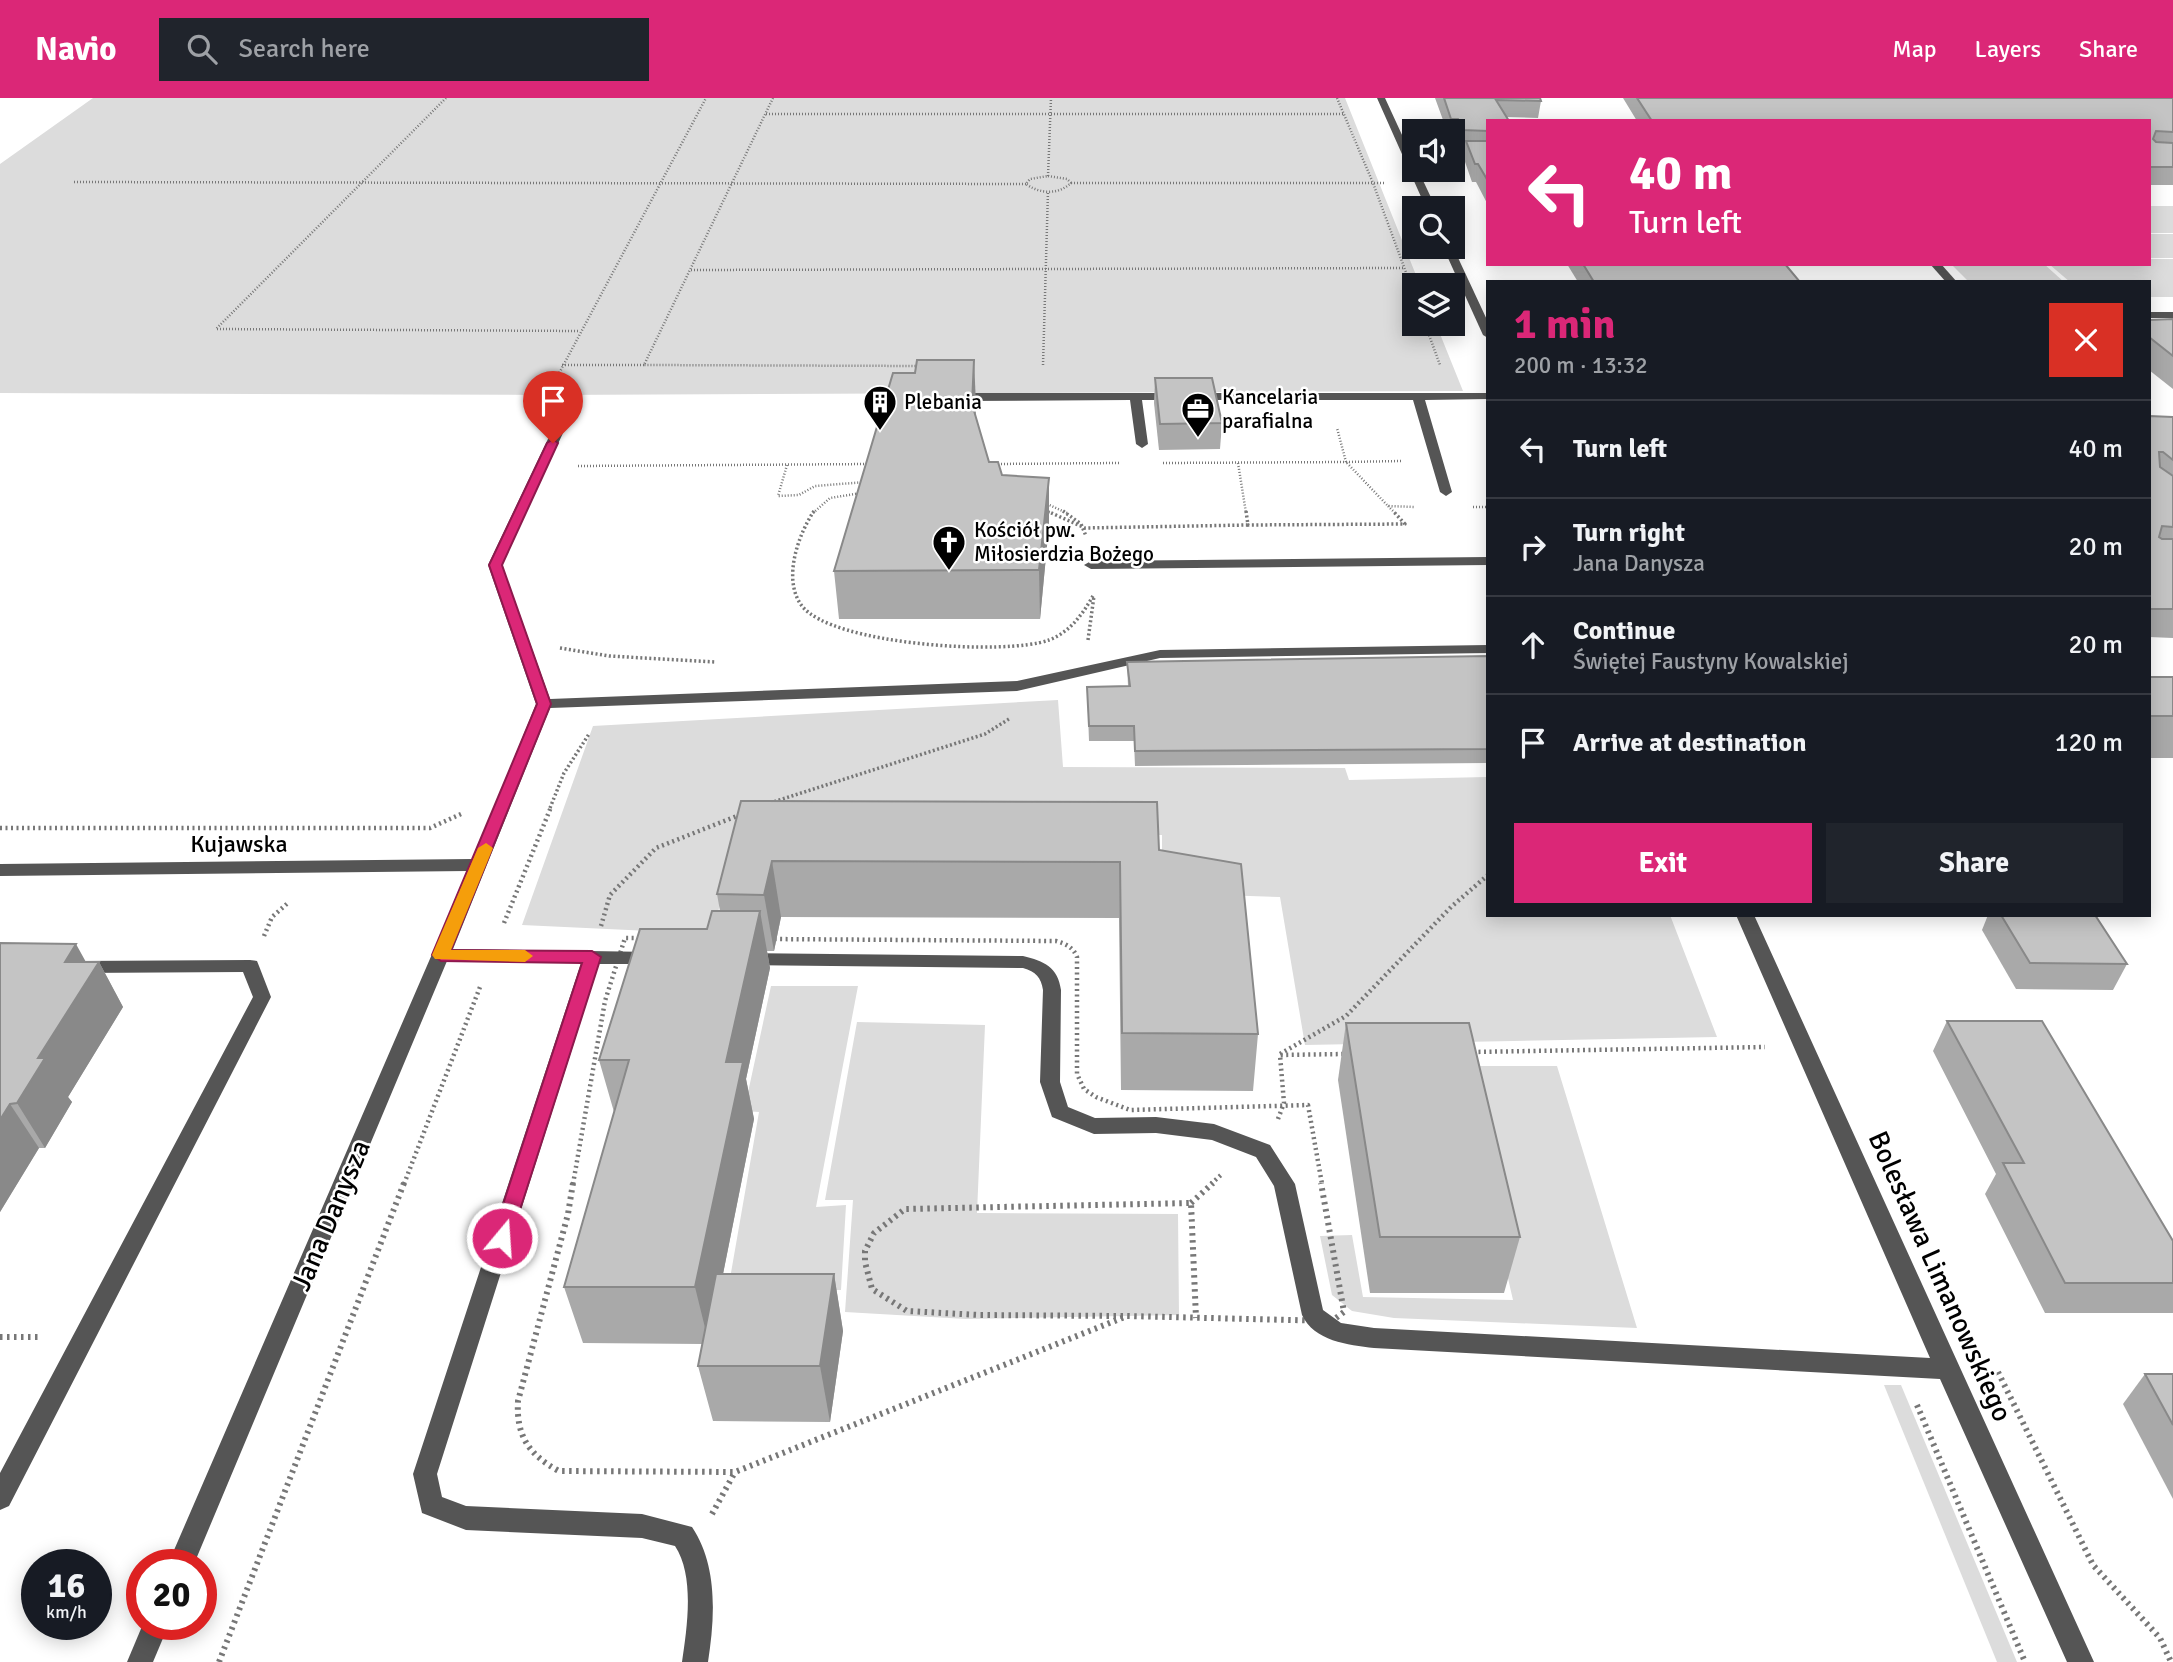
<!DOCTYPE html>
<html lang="en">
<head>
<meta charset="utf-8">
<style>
	body { margin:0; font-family:Signika,sans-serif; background:#20242c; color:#f1f3f6; height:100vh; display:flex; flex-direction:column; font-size:26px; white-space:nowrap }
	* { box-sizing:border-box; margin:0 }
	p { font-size:23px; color:#9ea1a6 }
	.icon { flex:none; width:38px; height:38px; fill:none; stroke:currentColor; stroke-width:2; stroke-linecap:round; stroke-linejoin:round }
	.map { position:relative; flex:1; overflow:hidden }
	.panel { position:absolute; left:1486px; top:182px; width:665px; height:637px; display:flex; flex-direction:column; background:#171b24; border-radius:0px; box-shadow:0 4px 18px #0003 }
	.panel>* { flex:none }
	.hud { position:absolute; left:1486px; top:21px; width:665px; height:147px; border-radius:0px; box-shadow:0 4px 18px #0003; background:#db2777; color:#fff; overflow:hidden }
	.tools { position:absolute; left:1402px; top:21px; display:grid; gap:14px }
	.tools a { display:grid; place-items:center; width:63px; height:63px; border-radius:0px; background:#171b24; box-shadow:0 4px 18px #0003; font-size:35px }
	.speed { position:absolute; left:21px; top:1451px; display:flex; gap:14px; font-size:35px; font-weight:700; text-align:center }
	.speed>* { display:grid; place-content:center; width:91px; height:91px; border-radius:50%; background:#171b24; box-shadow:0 4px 18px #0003; line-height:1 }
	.speed small { font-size:18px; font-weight:400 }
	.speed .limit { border:10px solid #d22; background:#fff; color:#111 }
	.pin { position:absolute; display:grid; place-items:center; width:60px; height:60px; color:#fff; margin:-72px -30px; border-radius:50% 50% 50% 0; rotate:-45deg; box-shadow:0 0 7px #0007 }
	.pin .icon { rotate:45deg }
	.me { position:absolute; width:77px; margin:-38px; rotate:18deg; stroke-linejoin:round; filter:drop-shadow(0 0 5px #0008) }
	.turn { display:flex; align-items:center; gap:24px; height:147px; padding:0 28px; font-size:32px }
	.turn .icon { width:91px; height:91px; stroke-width:2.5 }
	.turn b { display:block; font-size:49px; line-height:60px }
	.round { display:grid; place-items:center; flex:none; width:74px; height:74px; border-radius:0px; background:#20242c }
	.headline { display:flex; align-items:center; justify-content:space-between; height:119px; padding:0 28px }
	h1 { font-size:42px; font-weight:700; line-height:52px; color:#db2777 }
	.action { display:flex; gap:14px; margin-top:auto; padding:14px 28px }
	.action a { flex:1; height:80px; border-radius:0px; background:#db2777; color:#fff; font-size:28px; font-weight:700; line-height:80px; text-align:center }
	.action a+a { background:#20242c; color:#f1f3f6 }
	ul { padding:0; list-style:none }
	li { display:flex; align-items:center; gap:21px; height:98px; padding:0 28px; border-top:2px solid #363941 }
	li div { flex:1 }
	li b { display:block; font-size:26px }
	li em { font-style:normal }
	header { display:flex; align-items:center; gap:42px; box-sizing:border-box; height:98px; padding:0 35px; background:#db2777; color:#fff }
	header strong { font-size:33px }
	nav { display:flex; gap:38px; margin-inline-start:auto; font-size:24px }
	.search { width:490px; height:63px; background:#20242c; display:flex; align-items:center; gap:18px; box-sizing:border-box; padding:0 24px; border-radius:0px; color:#9ea1a6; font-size:26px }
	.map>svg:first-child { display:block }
</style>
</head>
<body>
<header>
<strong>Navio</strong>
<div class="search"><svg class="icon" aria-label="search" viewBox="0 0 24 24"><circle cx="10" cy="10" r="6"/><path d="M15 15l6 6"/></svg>Search here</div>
<nav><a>Map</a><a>Layers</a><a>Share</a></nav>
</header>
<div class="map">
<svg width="2173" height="1564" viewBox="0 0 2173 1564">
	<rect width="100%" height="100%" fill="#fff"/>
	<!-- green -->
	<g fill="#dcdcdc">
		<polygon points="93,0 1345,0 1420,187 1414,187 1414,226 1436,226 1463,293 548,297 0,295 0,66"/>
		<rect x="2149" y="108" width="24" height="27"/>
		<rect x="2149" y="136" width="24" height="24"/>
		<polygon points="2149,161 2173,161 2173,199 2149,199 2149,184 2070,184 2049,166 2149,166"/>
		<polygon points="1951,166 2044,166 2064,184 1969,184"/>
		<polygon points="1058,602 1063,669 1345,670 1349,682 1487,679 1488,817 1670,817 1717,939 1305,947 1280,799 1162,795 1162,737 733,737 714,836 522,827 593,628"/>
		<polygon points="771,888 858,888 816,1109 846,1107 841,1192 728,1192 759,1014 744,1013"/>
		<polygon points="857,924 985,927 977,1115 1178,1116 1179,1217 966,1221 845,1214 853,1102 825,1102"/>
		<polygon points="1459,968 1557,968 1637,1230 1394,1220 1352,1213 1332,1197 1320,1138 1352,1137 1363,1199 1513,1202"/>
		<polygon points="1884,1287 1901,1287 2017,1564 1997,1564"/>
	</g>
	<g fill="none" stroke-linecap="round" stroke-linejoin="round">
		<!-- path-far3 -->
		<g stroke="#777" stroke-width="2.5" stroke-dasharray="1 2" stroke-linecap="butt">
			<polyline points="446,0 216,231 580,233"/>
			<polyline points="773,0 644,267 920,268"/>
			<polyline points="1337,0 1373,85 1414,196"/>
			<polyline points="766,16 1343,16"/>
			<path d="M1048,78L1067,81L1071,85C1058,97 1040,96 1026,86L1030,81Z"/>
			<polyline points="1048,78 1051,0"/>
			<polyline points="74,84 1026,86"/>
			<polyline points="1071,85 1385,85"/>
			<polyline points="691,172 1405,170"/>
			<polyline points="1425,226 1440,267"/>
			<polyline points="562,267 644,267"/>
			<polyline points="1043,267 1048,93"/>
			<polyline points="548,296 706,0"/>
			<polyline points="1346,364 1401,363"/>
			<polyline points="1163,365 1346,364 1337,330"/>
			<polyline points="1238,365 1246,415"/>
			<polyline points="1347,365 1388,408 1415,409"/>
			<polyline points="995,366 1119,365"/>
			<polyline points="787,367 778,398 799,397 815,388 866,384"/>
			<polyline points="578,368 871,366"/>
			<polyline points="1047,406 1067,415"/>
			<polyline points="1388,408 1395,415"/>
			<polyline points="1473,409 1488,409"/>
			<polyline points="1046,413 1051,415"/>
			<polyline points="813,415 830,400 861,395"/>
		</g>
		<!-- path-far2 -->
		<g stroke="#777" stroke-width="3.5" stroke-dasharray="2 2.5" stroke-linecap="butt">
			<path d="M814,413C798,437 782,482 802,508C832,547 1006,558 1049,542C1070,534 1082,517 1093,498"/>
			<polyline points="1047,413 1085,430 1248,427"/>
			<polyline points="1063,413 1081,426 1086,438"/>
			<polyline points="1246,413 1248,427 1405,426 1393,413"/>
			<polyline points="1088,542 1094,498"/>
			<polyline points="560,550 609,558 715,564"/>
			<polyline points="770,705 985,636 1009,621"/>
			<polyline points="550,710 564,675 589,636"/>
		</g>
		<!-- path-far1 -->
		<g stroke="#777" stroke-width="4.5" stroke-dasharray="2 3.5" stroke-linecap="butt">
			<polyline points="0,730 430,730 461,716"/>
			<polyline points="504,825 551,709"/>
			<polyline points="601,828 610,797 656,750 742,716"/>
			<polyline points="264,838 272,819 289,804"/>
			<polyline points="1473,954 1765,949"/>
			<polyline points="1280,956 1346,918 1451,809 1488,777"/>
			<polyline points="1278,1021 1284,1005 1280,957 1345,956"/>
			<polyline points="404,1086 480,889"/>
			<path d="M573,1086L605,903L625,840L1056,843C1066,846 1073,849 1077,859V976L1084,991L1096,999L1130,1012L1308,1007L1322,1086"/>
			<polyline points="1211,1086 1222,1076"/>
		</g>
		<!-- path -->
		<g stroke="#777" stroke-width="6" stroke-dasharray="2.5 4.5" stroke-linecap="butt">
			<path d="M573,1085L568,1116L518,1303C516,1338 529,1357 559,1373L735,1374L1127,1218L1332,1223L1344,1214L1321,1085"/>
			<polyline points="1191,1105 1213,1085"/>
			<polyline points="1123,1218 979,1217 907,1213 872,1191 865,1164 865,1153 874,1135 905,1111 1191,1105 1196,1220"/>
			<polyline points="0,1239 41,1239"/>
			<polyline points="1998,1274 2093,1467 2160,1540 2171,1564"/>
			<polyline points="1917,1307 2025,1564"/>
			<polyline points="712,1416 735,1374"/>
			<polyline points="219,1564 404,1085"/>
		</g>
		<!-- minor -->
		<g fill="#555" fill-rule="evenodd">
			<polygon points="1377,0 1385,0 1414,63 1414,72 1418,72 1436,110 1426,110"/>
			<rect x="1452" y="52" width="36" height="6"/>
			<polygon points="1443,149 1453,149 1488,224 1488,240 1483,237"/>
			<polygon points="1930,166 1941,166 1957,184 1946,184"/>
			<rect x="2149" y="214" width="24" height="6"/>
			<polygon points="1488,295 1488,301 1425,302 1452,394 1446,398 1440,394 1413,302 1142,302 1148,346 1142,350 1136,346 1130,302 961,303 955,299 961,295"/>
			<path d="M563,318L569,322L502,467L550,601L1017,583L1160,552L1488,547V555L1160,560L1017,593L550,610L453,851L653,854L660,855L662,860L660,865L653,866H599L437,1376L442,1399L466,1408L642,1416L692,1429C718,1468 715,1519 708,1564H682C687,1530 695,1478 675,1448L642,1440L466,1432L422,1415L413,1376L581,865L447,863L194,1466H168L468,773L0,778V766L473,761L536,606L488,467L557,322Z"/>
			<polygon points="1488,459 1488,467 1091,471 1084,467 1091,463"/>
			<path d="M1736,817H1754L2094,1564H2067L1940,1281L1374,1250C1348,1247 1314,1243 1302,1217L1274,1088L1256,1059L1212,1042L1156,1035L1094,1036L1052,1019L1040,984L1043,892C1041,879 1036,874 1023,870L747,867L740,866L738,861L740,856L747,855L1023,858C1044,863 1058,869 1061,892L1060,984L1068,1009L1095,1020L1156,1019L1214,1026L1270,1047L1295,1086L1323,1212L1341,1225L1374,1230L1930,1260Z"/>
			<polygon points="250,862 257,863 259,868 271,899 9,1408 0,1412 0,1375 253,899 243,874 77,875 70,874 68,869 70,864 77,863"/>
			<polygon points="143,1526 169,1526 153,1564 127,1564"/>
		</g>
	</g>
	<!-- wall -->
	<g fill="#a9a9a9">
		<polygon points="1435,0 1540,0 1541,3 1538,20 1507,19 1488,23 1488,107 1476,84 1472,84 1464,61 1465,50 1460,49 1455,38 1452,38 1452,33 1447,33"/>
		<polygon points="1623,0 2173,0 2173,87 2149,87 2149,23 1637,23"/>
		<polygon points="1567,166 1785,166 1800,184 1578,184"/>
		<polygon points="2173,221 2173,291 2149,272 2149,222"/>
		<polygon points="1155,280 1222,325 1220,351 1159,352 1154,305"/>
		<polygon points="976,306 975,318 989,364 1049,427 1040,521 839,521 834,473"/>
		<polygon points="2149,318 2173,319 2173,540 2149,539"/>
		<polygon points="1488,558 1488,665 1135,668 1134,643 1089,643 1087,589 1128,588 1127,564"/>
		<rect x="2149" y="579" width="24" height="81"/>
		<polygon points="741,703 1159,752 1258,936 1253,993 1121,992 1119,820 781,819 774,853 767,853 770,870 746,981 754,1021 723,1176 834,1176 843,1233 830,1324 713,1323 698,1268 702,1246 583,1245 564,1189 614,1014 599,962 707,831 720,813 717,796"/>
		<polygon points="1988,817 2001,817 2127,866 2113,892 2016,891 1982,832"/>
		<polygon points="0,845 86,864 99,864 123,909 68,999 72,1004 45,1050 39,1050 0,1114"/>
		<polygon points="1947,923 2173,1185 2173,1215 2045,1215 1985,1096 1996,1076 1933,953"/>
		<polygon points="1346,925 1520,1139 1504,1195 1370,1195 1338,982"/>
		<polygon points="2145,1276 2173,1276 2173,1401 2123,1306"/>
	</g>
	<!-- shaded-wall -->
	<g fill="#898989">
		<polygon points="974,262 976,306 974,350 972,306"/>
		<polygon points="1049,380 1049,427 1040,521 1039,472"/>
		<polygon points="772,763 781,819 774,853 764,797"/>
		<polygon points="760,813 770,870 746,981 754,1021 709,1246 695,1189 726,964"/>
		<polygon points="76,846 92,875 99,864 123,909 68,999 72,1004 45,1050 17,1005 38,960 65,864"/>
		<polygon points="10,1006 39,1050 0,1114 0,1022"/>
		<polygon points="834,1176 843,1233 830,1324 820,1268"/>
	</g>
	<!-- building -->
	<g fill="#c4c4c4" stroke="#898989" stroke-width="2">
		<polygon points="1444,0 1540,0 1541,3 1496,2 1509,23 1488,23 1488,33 1462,32 1458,21 1451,21"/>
		<polygon points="1637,0 2173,0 2173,34 2156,33 2153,41 2156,44 2173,45 2173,69 2149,69 2149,23 1652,23"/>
		<polygon points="1466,43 1488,43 1488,83 1478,66 1475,66"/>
		<polygon points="1583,166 1785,166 1800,184 1594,184"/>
		<polygon points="2173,221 2173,258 2149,239 2149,222"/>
		<polygon points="917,262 974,262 972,306 989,364 998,364 1002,377 1049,380 1039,472 834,473 893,275 915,275"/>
		<polygon points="1155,280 1212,280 1222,325 1160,326"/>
		<polygon points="2149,318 2173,319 2173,362 2163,354 2159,354 2160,369 2173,378 2173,429 2162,428 2159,439 2162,441 2173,441 2173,511 2149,511"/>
		<polygon points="1488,558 1488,651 1135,653 1134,628 1089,628 1087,589 1130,588 1127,564"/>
		<rect x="2149" y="579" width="24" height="39"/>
		<polygon points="741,703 1157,704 1159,752 1241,766 1258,936 1122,935 1120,764 772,763 764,797 717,796"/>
		<polygon points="712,813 760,813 726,964 743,964 695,1189 564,1189 629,962 599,962 640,831 707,831"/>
		<polygon points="2001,817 2095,817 2127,866 2030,865"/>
		<polygon points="0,845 76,846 65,864 99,864 38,960 45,960 17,1005 10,1006 0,1022"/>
		<polygon points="1947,923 2042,923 2173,1143 2173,1185 2065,1185 2003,1065 2024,1065"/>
		<polygon points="1346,925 1469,925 1520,1139 1380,1139"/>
		<polygon points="716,1176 834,1176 820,1268 698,1268"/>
		<polygon points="2145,1276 2173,1276 2173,1327"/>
	</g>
	<!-- route -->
	<polygon fill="#db2777" stroke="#8e194d" stroke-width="2" points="553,341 558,345 502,467 551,606 451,852 592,853 601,859 511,1140 509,1146 502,1148 495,1146 492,1140 582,865 441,863 432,857 537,606 489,467 547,345"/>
	<!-- slow -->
	<polygon fill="#f59e0b" points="486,745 493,750 451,852 525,852 533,858 525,864 435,861 432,857 478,750"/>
	<!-- icons -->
	<defs>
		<symbol id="building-pin" viewBox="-11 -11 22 30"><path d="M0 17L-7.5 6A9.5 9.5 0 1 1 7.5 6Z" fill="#000" stroke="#fff"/><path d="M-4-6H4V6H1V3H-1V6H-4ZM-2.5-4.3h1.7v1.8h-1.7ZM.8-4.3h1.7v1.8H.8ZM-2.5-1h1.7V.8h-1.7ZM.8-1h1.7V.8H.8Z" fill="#fff"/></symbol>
		<symbol id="office-pin" viewBox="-11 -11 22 30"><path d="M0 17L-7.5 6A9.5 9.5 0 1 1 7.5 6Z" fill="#000" stroke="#fff"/><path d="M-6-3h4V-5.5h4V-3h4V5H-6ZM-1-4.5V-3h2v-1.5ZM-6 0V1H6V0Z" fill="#fff"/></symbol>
		<symbol id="church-pin" viewBox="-11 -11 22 30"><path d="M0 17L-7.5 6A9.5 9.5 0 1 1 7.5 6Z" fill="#000" stroke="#fff"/><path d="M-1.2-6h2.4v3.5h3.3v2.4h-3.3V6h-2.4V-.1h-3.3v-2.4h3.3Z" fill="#fff"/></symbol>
	</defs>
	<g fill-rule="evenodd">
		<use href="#building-pin" x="861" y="285" width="38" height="52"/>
		<use href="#office-pin" x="1179" y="292" width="38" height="52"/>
		<use href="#church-pin" x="930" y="425" width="38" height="52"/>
	</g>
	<g text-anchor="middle" stroke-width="5" stroke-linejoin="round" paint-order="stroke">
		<!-- far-poi labels -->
		<g font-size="21" fill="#000" stroke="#fff" text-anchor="start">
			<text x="1222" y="306">Kancelaria<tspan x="1222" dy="24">parafialna</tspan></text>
			<text x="904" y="311">Plebania</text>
			<text x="974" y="439">Kościół pw.<tspan x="974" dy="24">Miłosierdzia Bożego</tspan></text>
		</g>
		<!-- street labels -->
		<g font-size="24" fill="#000" stroke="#fff">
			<text x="239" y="754">Kujawska</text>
		</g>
		<!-- near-street labels -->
		<g font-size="28" fill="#000" stroke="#fff">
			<text transform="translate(330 1117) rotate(-67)" y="10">Jana Danysza</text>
			<text transform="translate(1941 1178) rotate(66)" y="10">Bolesława Limanowskiego</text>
		</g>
	</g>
</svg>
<div class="tools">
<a><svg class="icon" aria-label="sound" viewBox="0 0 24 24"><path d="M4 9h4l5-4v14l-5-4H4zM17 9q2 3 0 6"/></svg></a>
<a><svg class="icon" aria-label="search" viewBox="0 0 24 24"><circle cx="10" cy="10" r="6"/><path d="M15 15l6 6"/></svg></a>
<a><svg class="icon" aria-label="layers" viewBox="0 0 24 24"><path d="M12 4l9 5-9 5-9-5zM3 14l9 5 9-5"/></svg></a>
</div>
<div class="speed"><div>16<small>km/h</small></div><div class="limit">20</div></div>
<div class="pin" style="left:553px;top:345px;background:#d93025"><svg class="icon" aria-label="arrive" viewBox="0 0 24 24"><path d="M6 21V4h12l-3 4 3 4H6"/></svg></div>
<svg class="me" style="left:502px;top:1140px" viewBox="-20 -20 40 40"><circle r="17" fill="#db2777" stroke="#fff" stroke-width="3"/><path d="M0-11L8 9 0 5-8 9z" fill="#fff"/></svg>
<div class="hud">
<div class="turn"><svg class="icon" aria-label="left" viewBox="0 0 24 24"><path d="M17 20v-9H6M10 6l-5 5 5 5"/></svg><div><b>40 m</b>Turn left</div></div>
</div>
<section class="panel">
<div class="headline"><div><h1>1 min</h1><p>200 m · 13:32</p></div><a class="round" style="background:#d93025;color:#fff"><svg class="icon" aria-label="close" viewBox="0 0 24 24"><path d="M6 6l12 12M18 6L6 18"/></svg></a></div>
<ul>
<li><svg class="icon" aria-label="left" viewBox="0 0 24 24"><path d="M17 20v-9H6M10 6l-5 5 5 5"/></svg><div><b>Turn left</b></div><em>40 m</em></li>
<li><svg class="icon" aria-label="right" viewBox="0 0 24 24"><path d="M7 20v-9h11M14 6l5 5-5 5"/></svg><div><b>Turn right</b><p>Jana Danysza</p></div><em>20 m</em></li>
<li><svg class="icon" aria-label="ahead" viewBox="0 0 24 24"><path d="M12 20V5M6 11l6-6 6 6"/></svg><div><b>Continue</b><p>Świętej Faustyny Kowalskiej</p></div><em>20 m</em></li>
<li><svg class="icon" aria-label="arrive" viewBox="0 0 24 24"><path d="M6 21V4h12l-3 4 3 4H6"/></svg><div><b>Arrive at destination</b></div><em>120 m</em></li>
</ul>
<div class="action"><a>Exit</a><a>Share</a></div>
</section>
</div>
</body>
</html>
